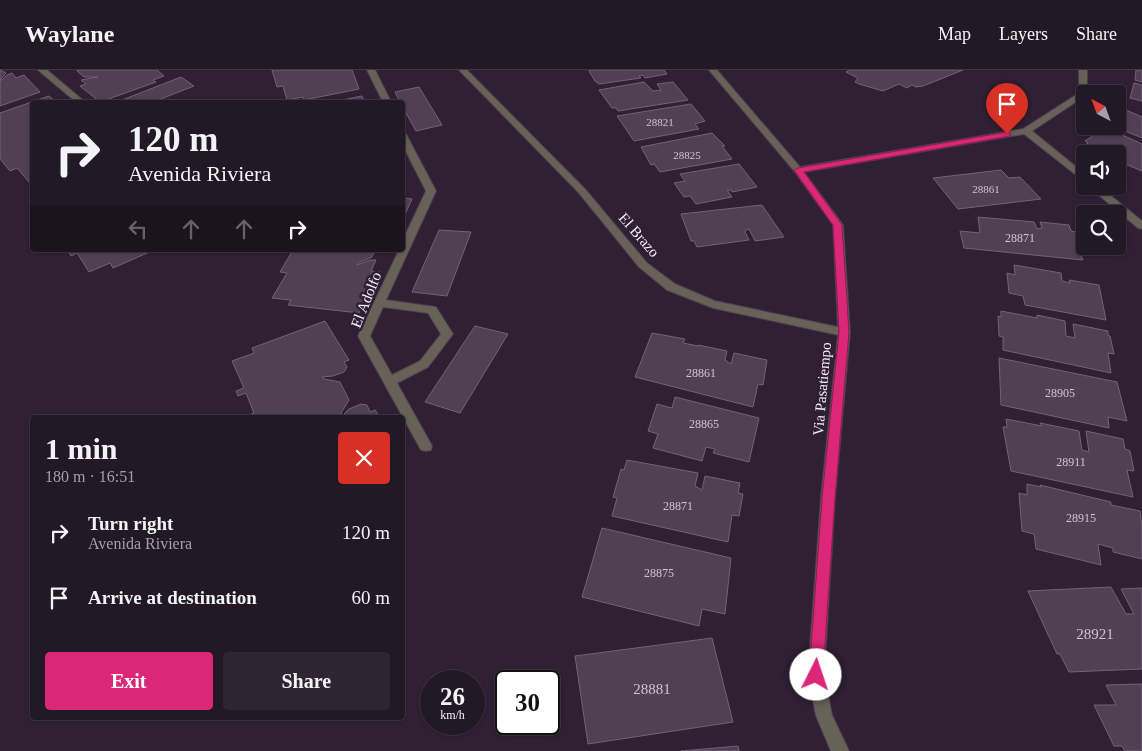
<!DOCTYPE html>
<html lang="en">
<head>
<meta charset="utf-8">
<style>
	body { margin:0; font-family:Georgia,serif; background:#2f2532; color:#f1f3f6; height:100vh; display:flex; flex-direction:column; font-size:19px; white-space:nowrap }
	* { box-sizing:border-box; margin:0 }
	p { font-size:16px; color:#a3a0a7 }
	.icon { flex:none; width:28px; height:28px; fill:none; stroke:currentColor; stroke-width:2; stroke-linecap:round; stroke-linejoin:round }
	.map { position:relative; flex:1; overflow:hidden }
	.details { position:absolute; left:30px; top:345px; width:375px; height:305px; display:flex; flex-direction:column; background:#231826; border-radius:5px; box-shadow:0 1px 4px #0004,0 0 0 1px #403743 }
	.details>* { flex:none }
	.guide { position:absolute; left:30px; top:30px; width:375px; height:152px; border-radius:5px; box-shadow:0 1px 4px #0004,0 0 0 1px #403743; background:#231826; color:#f1f3f6; overflow:hidden }
	.needle { width:32px; rotate:319deg }
	.controls { position:absolute; left:1076px; top:15px; display:grid; gap:10px }
	.controls a { display:grid; place-items:center; width:50px; height:50px; border-radius:5px; background:#231826; box-shadow:0 1px 4px #0004,0 0 0 1px #403743; font-size:25px }
	.speed { position:absolute; left:420px; top:600px; display:flex; gap:10px; font-size:25px; font-weight:700; text-align:center }
	.speed>* { display:grid; place-content:center; width:65px; height:65px; border-radius:50%; background:#231826; box-shadow:0 1px 4px #0004,0 0 0 1px #403743; line-height:1 }
	.speed small { font-size:12px; font-weight:400 }
	.speed .limit { border:2px solid #111; border-radius:8px; background:#fff; color:#111 }
	.pin { position:absolute; display:grid; place-items:center; width:42px; height:42px; color:#fff; margin:-51px -21px; border-radius:50% 50% 50% 0; rotate:-45deg; box-shadow:0 0 5px #0007 }
	.pin .icon { rotate:45deg }
	.me { position:absolute; width:55px; margin:-28px; rotate:4deg; stroke-linejoin:round; filter:drop-shadow(0 0 4px #0008) }
	.turn { display:flex; align-items:center; gap:18px; height:105px; padding:0 15px; font-size:22px }
	.turn .icon { width:65px; height:65px; stroke-width:2.5 }
	.turn b { display:block; font-size:35px; line-height:42px }
	.lanes { display:flex; align-items:center; height:48px; padding:0 15px; background:#0003; justify-content:center; gap:25px; direction:ltr }
	.lanes .off { opacity:.35 }
	.round { display:grid; place-items:center; flex:none; width:52px; height:52px; border-radius:5px; background:#2f2532 }
	.overview { display:flex; align-items:center; justify-content:space-between; height:85px; padding:0 15px }
	h1 { font-size:30px; font-weight:800; line-height:38px }
	.cta { display:flex; gap:10px; margin-top:auto; padding:10px 15px }
	.cta a { flex:1; height:58px; border-radius:5px; background:#db2777; color:#fff; font-size:20px; font-weight:800; line-height:58px; text-align:center }
	.cta a+a { background:#2f2532; color:#f1f3f6 }
	ul { padding:0; list-style:none }
	li { display:flex; align-items:center; gap:15px; height:65px; padding:0 15px }
	li div { flex:1 }
	li b { display:block; font-size:19px }
	li em { font-style:normal }
	header { display:flex; align-items:center; gap:30px; box-sizing:border-box; height:70px; padding:0 25px; background:#231826; border-bottom:1px solid #403743 }
	header strong { font-size:24px }
	nav { display:flex; gap:28px; margin-inline-start:auto; font-size:18px }
	.map>svg:first-child { display:block }
</style>
</head>
<body>
<header>
<strong>Waylane</strong>
<nav><a>Map</a><a>Layers</a><a>Share</a></nav>
</header>
<div class="map">
<svg width="1142" height="681" viewBox="0 0 1142 681">
	<rect width="100%" height="100%" fill="#2f2033"/>
	<!-- building -->
	<g fill="#504054" stroke="#736278">
		<polygon points="0,0 6,3 0,10 2,10 7,5 12,3 16,8 24,5 40,22 0,36"/>
		<polygon points="78,0 157,0 164,6 153,10 156,12 100,32 80,16 86,14 81,10 98,7 84,7 77,1"/>
		<polygon points="272,0 352,0 359,19 304,30 303,27 287,30 283,16 277,17"/>
		<polygon points="590,0 664,0 667,4 645,8 643,5 639,6 641,8 599,14 595,11 589,1"/>
		<polygon points="850,0 963,0 923,16 916,17 912,15 907,18 899,14 883,21 859,14 855,12 858,8 846,2"/>
		<polygon points="1136,0 1142,0 1142,12 1135,10"/>
		<polygon points="181,7 194,16 153,32 117,32"/>
		<polygon points="644,12 653,21 661,20 657,14 673,12 688,30 618,41 616,38 612,38 599,20"/>
		<polygon points="1134,13 1142,15 1142,31 1130,28"/>
		<polygon points="419,17 442,55 416,61 402,36 402,32 400,32 395,22"/>
		<polygon points="49,26 56,32 32,32 32,110 29,112 17,98 10,101 0,89 0,43"/>
		<polygon points="362,26 365,32 328,32 333,32"/>
		<polygon points="691,34 705,51 695,54 699,59 634,71 617,46"/>
		<polygon points="1126,40 1142,47 1142,68 1113,56 1118,56 1118,47"/>
		<polygon points="1109,59 1142,74 1142,101 1118,91 1118,85 1120,83 1119,81 1116,80 1111,84 1102,84 1083,76 1088,73 1085,71 1094,65 1098,66"/>
		<polygon points="712,63 725,76 722,76 732,89 660,102 654,94 651,95 641,77"/>
		<polygon points="739,94 757,117 732,122 731,120 727,120 732,127 696,134 690,126 684,127 674,113 685,111 680,104"/>
		<polygon points="1001,100 1009,108 1020,107 1041,129 958,139 933,108"/>
		<polygon points="402,128 412,129 402,151"/>
		<polygon points="762,135 784,167 755,171 749,159 746,160 745,162 749,170 697,177 694,171 691,171 681,144"/>
		<polygon points="978,147 1034,152 1037,159 1042,158 1040,152 1069,155 1071,161 1076,162 1080,173 1076,173 1083,190 964,178 960,161 980,163"/>
		<polygon points="439,160 471,162 447,226 412,222"/>
		<polygon points="67,180 154,180 113,198 110,193 89,202 77,183 71,186"/>
		<polygon points="293,180 375,180 372,187 358,193 357,195 370,190 376,190 371,201 380,202 359,243 288,235 291,230 272,228 287,203 280,202"/>
		<polygon points="1014,195 1061,203 1062,211 1070,213 1069,210 1099,215 1106,250 1025,235 1023,226 1009,223 1007,203 1015,205"/>
		<polygon points="1001,241 1037,248 1037,245 1065,251 1066,266 1075,268 1073,254 1108,261 1108,265 1110,266 1114,284 1108,283 1111,303 1003,280 1003,267 999,266 998,246 1001,247"/>
		<polygon points="325,251 349,290 344,292 347,297 344,302 333,306 322,307 324,309 340,312 349,330 341,343 342,346 349,339 361,334 367,335 370,342 375,340 380,348 250,348 249,345 254,343 246,323 238,326 236,321 244,318 232,291 254,283 252,278"/>
		<polygon points="475,256 508,264 460,343 425,332"/>
		<polygon points="652,263 685,269 683,273 698,276 698,275 727,281 725,290 731,294 734,283 767,290 763,315 758,314 753,337 635,307"/>
		<polygon points="999,288 1117,312 1127,351 1108,347 1109,358 1001,335"/>
		<polygon points="675,327 759,348 749,392 713,383 715,379 706,377 702,391 653,378 658,364 648,361 657,334 672,338"/>
		<polygon points="1006,349 1042,356 1040,353 1079,361 1082,380 1089,382 1086,361 1123,369 1125,379 1130,381 1134,401 1127,400 1133,427 1011,401 1003,357 1007,357"/>
		<polygon points="627,390 698,403 695,416 702,420 705,406 740,413 738,423 743,424 739,446 732,445 728,472 612,446 617,428 613,427 621,399 624,400"/>
		<polygon points="1027,414 1041,417 1040,415 1111,432 1111,435 1140,441 1142,455 1142,489 1113,482 1113,478 1098,474 1101,495 1036,479 1034,464 1022,461 1019,423 1027,425"/>
		<polygon points="602,458 731,488 725,544 702,539 699,556 582,527"/>
		<polygon points="1111,517 1126,544 1134,544 1121,519 1142,518 1142,599 1069,602 1060,584 1057,584 1028,521"/>
		<polygon points="712,568 733,652 588,674 575,586"/>
		<polygon points="1142,614 1142,681 1125,681 1122,676 1114,676 1094,635 1116,635 1106,615"/>
		<polygon points="738,676 739,681 681,681"/>
	</g>
	<g fill="none" stroke-linecap="round" stroke-linejoin="round">
		<defs>
			<g id="minor">
				<polygon points="38,0 47,0 85,32 76,32"/>
				<polygon points="367,0 375,0 391,32 383,32"/>
				<polygon points="459,0 467,0 585,119 647,193 675,214 715,231 838,257 833,155 795,102 709,0 717,0 800,97 1023,59 1079,23 1079,0 1087,0 1087,24 1085,24 1085,26 1032,61 1085,104 1085,112 1024,64 804,102 843,155 850,262 835,428 824,605 832,645 849,681 831,681 816,646 808,605 821,428 838,265 713,238 667,220 639,197 579,123"/>
				<path d="M402,61L406,64L436,121L386,230L436,237L453,264L428,297L397,313L432,376L431,380L426,381L421,380L358,266L399,180H402V172L426,121L402,74ZM383,237L428,243L441,264L420,291L392,305L370,266Z"/>
				<polygon points="1088,116 1099,116 1142,151 1142,159 1138,158"/>
			</g>
		</defs>
		<!-- minor casing -->
		<use href="#minor" stroke="#4b3d4f" stroke-width="2"/>
		<!-- minor -->
		<use href="#minor" fill="#676157" fill-rule="evenodd"/>
	</g>
	<!-- route -->
	<polygon fill="#db2777" stroke="#8e194d" points="1007,62 1011,64 1010,66 804,102 842,155 849,262 835,428 823,605 821,610 816,612 811,610 809,605 822,428 839,262 833,155 794,100 798,98"/>
	<g text-anchor="middle" stroke-width="5" stroke-linejoin="round" paint-order="stroke">
		<!-- far-number labels -->
		<g font-size="11" fill="#cec2d0">
			<text x="660" y="56">28821</text>
			<text x="687" y="89">28825</text>
			<text x="986" y="123">28861</text>
		</g>
		<!-- number labels -->
		<g font-size="12" fill="#cec2d0">
			<text x="1020" y="172">28871</text>
			<text x="701" y="307">28861</text>
			<text x="1060" y="327">28905</text>
			<text x="704" y="358">28865</text>
			<text x="1071" y="396">28911</text>
			<text x="678" y="440">28871</text>
			<text x="1081" y="452">28915</text>
			<text x="659" y="507">28875</text>
		</g>
		<!-- street labels -->
		<g font-size="15" fill="#f8eefa" stroke="#2f2033">
			<text transform="translate(639 165) rotate(49)" y="5">El Brazo</text>
			<text transform="translate(366 230) rotate(-68)" y="5">El Adolfo</text>
			<text transform="translate(822 319) rotate(-85)" y="5">Via Pasatiempo</text>
		</g>
		<!-- near-number labels -->
		<g font-size="15" fill="#cec2d0">
			<text x="1095" y="569">28921</text>
			<text x="652" y="624">28881</text>
		</g>
	</g>
</svg>
<div class="controls">
<a><svg class="needle" viewBox="-14 -14 28 28"><path d="M0-13l5 13h-10z" fill="#e53935"/><path d="M0 13l5-13h-10z" fill="#a3a0a7"/></svg></a>
<a><svg class="icon" aria-label="sound" viewBox="0 0 24 24"><path d="M4 9h4l5-4v14l-5-4H4zM17 9q2 3 0 6"/></svg></a>
<a><svg class="icon" aria-label="search" viewBox="0 0 24 24"><circle cx="10" cy="10" r="6"/><path d="M15 15l6 6"/></svg></a>
</div>
<div class="speed"><div>26<small>km/h</small></div><div class="limit">30</div></div>
<div class="pin" style="left:1007px;top:64px;background:#d93025"><svg class="icon" aria-label="arrive" viewBox="0 0 24 24"><path d="M6 21V4h12l-3 4 3 4H6"/></svg></div>
<svg class="me" style="left:816px;top:605px" viewBox="-20 -20 40 40"><circle r="19" fill="#fff"/><path d="M0-13L10 11 0 6-10 11z" fill="#db2777"/></svg>
<div class="guide">
<div class="turn"><svg class="icon" aria-label="right" viewBox="0 0 24 24"><path d="M7 20v-9h11M14 6l5 5-5 5"/></svg><div><b>120 m</b>Avenida Riviera</div></div>
<div class="lanes"><svg class="icon off" aria-label="left" viewBox="0 0 24 24"><path d="M17 20v-9H6M10 6l-5 5 5 5"/></svg><svg class="icon off" aria-label="ahead" viewBox="0 0 24 24"><path d="M12 20V5M6 11l6-6 6 6"/></svg><svg class="icon off" aria-label="ahead" viewBox="0 0 24 24"><path d="M12 20V5M6 11l6-6 6 6"/></svg><svg class="icon" aria-label="right" viewBox="0 0 24 24"><path d="M7 20v-9h11M14 6l5 5-5 5"/></svg></div>
</div>
<section class="details">
<div class="overview"><div><h1>1 min</h1><p>180 m · 16:51</p></div><a class="round" style="background:#d93025;color:#fff"><svg class="icon" aria-label="close" viewBox="0 0 24 24"><path d="M6 6l12 12M18 6L6 18"/></svg></a></div>
<ul>
<li><svg class="icon" aria-label="right" viewBox="0 0 24 24"><path d="M7 20v-9h11M14 6l5 5-5 5"/></svg><div><b>Turn right</b><p>Avenida Riviera</p></div><em>120 m</em></li>
<li><svg class="icon" aria-label="arrive" viewBox="0 0 24 24"><path d="M6 21V4h12l-3 4 3 4H6"/></svg><div><b>Arrive at destination</b></div><em>60 m</em></li>
</ul>
<div class="cta"><a>Exit</a><a>Share</a></div>
</section>
</div>
</body>
</html>
